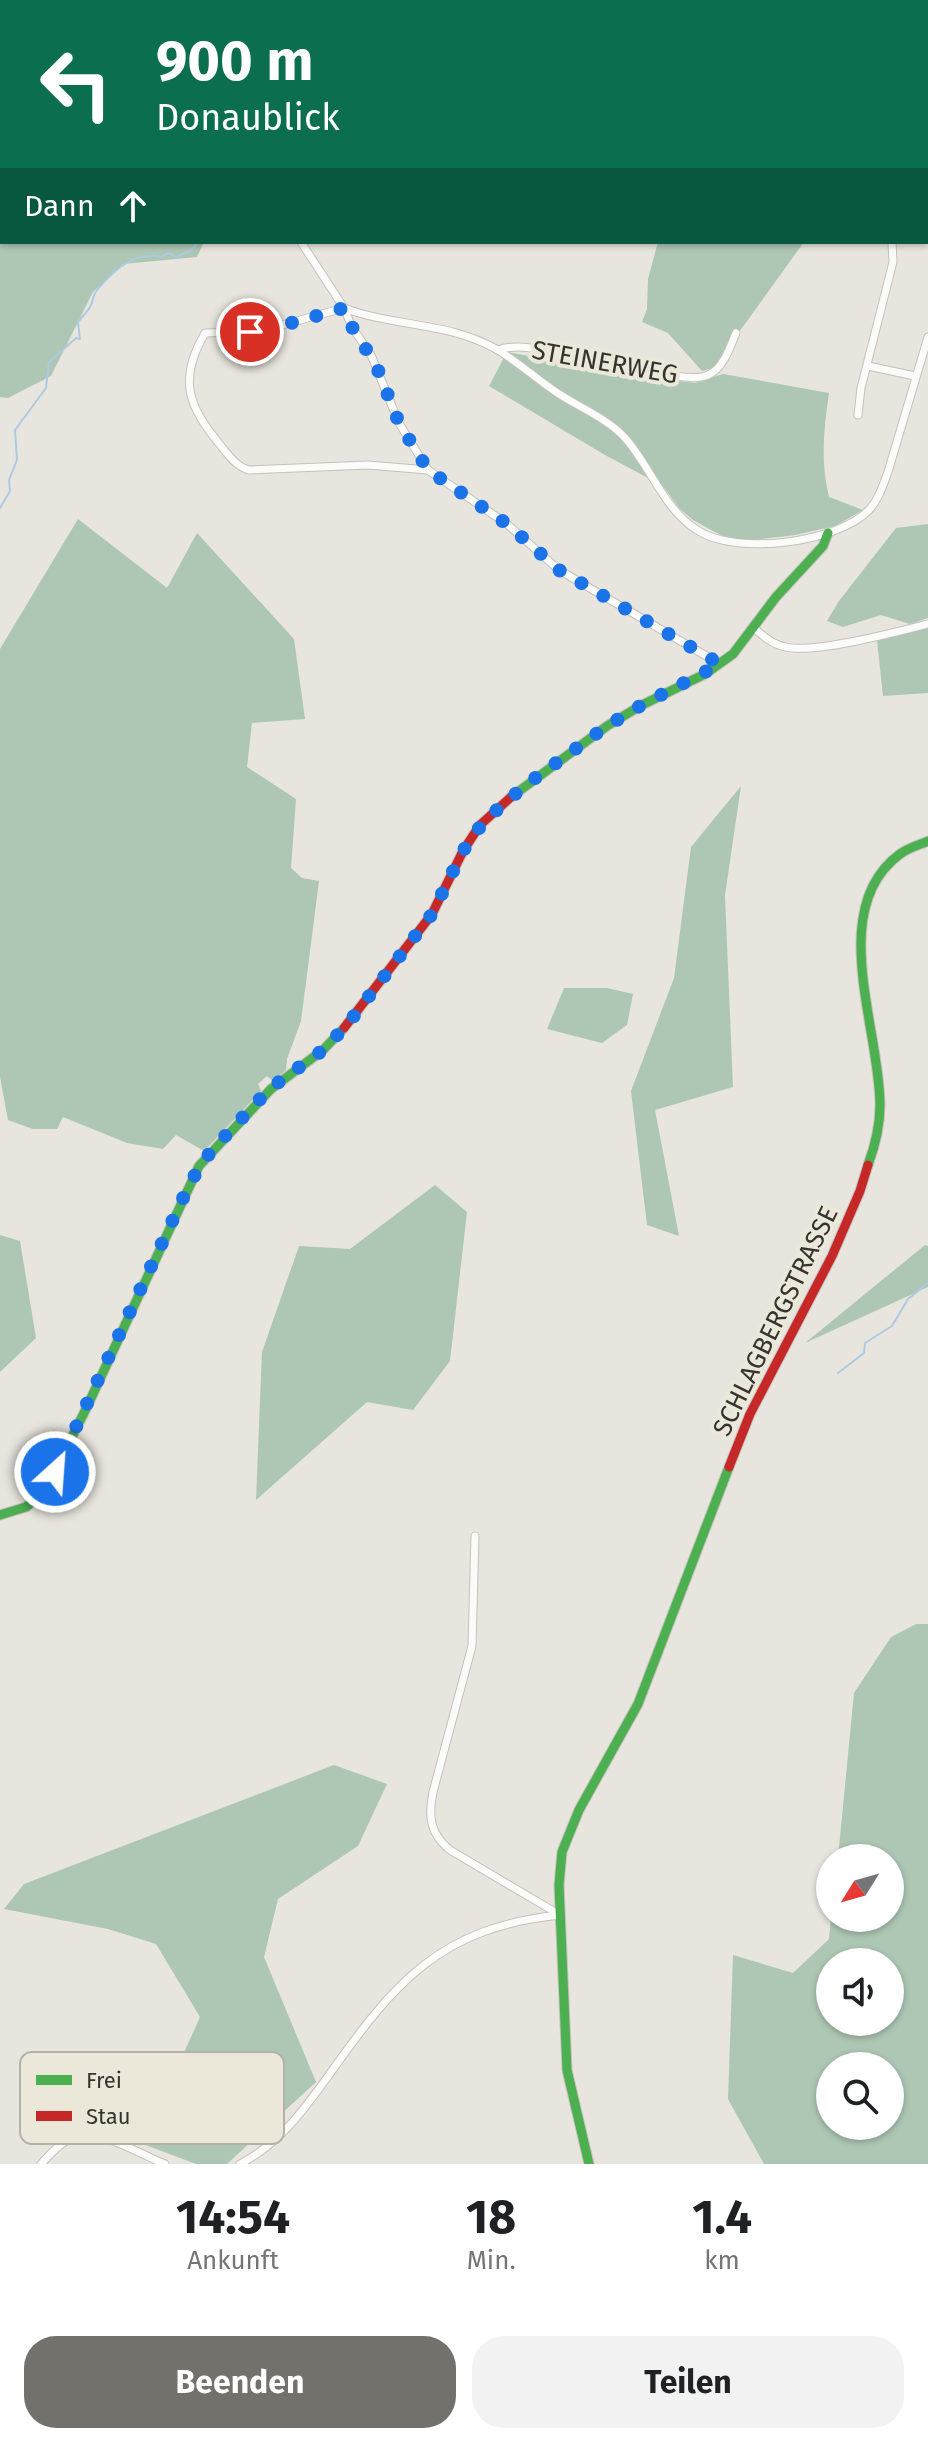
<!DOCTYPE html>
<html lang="de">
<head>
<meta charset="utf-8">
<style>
	body { margin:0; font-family:"Fira Sans",sans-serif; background:#f2f2f2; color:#202124; height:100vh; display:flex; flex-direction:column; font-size:30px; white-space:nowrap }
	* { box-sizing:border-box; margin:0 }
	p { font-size:26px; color:#757577 }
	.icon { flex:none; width:44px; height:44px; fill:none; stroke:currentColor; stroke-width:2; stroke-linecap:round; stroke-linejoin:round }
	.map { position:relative; height:2164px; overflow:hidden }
	.drawer { display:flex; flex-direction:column; background:#fff; flex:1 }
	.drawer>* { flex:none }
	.guide { position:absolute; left:0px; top:0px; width:928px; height:244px; box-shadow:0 2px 6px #0004; background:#0b6e4f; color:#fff; overflow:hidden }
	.needle { width:52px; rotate:233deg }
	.fabs { position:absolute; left:816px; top:1844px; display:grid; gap:16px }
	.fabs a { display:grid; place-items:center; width:88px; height:88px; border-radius:50%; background:#fff; box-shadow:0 2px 6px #0004; font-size:40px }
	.pin { position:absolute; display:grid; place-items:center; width:68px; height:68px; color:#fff; margin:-34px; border:4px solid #fff; border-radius:50%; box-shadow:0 2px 8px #0007 }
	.me { position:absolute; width:88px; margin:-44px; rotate:26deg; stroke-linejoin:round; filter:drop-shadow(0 0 6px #0008) }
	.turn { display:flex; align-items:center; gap:28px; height:168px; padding:0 24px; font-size:36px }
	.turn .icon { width:104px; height:104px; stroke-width:2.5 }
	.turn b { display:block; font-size:56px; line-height:68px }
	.then { display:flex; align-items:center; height:76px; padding:0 24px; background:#0003; gap:16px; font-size:30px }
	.eta { display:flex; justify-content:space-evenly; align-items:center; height:136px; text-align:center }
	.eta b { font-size:48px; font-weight:700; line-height:56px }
	.button { display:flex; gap:16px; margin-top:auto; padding:16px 24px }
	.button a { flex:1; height:92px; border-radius:32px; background:#73716b; color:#fff; font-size:32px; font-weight:700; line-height:92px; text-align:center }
	.button a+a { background:#f2f2f2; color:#202124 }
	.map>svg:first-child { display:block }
</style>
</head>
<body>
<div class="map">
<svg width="928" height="2164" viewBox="0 0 928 2164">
	<rect width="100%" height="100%" fill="#e7e5de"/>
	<!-- forest -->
	<g fill="#adc7b4" fill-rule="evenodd">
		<polygon points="2,143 2,242 204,242 197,257 123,264 93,292 51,376 8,398 0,397 0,145"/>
		<polygon points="658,242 804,242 713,368 702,371 668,333 642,322 647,309 648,279"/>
		<path d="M507,352L645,377L695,383L723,374L829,393C824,428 820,461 829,497L863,510L835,526L795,535L745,541L726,538L693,520L679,508L663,486L605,455L489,386Z"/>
		<polygon points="78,519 167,588 197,533 294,639 305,719 252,723 247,767 296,799 291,868 302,878 319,881 301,1021 287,1059 286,1070 273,1081 267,1076 258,1084 261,1091 204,1151 176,1135 163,1149 127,1143 63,1117 57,1129 33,1129 8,1120 0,1077 0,649"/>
		<polygon points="928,524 928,618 910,624 881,615 843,627 827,621 839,601 896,528"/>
		<polygon points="928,628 928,693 883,696 877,640"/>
		<polygon points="741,786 725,895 733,1087 655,1110 679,1236 647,1225 631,1091 674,978 691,847"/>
		<polygon points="564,988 607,988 633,994 627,1025 602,1043 547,1029"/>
		<polygon points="435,1185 467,1212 450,1361 413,1410 367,1402 256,1500 262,1352 299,1246 350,1249"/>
		<polygon points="0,1235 20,1241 36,1338 0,1372"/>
		<polygon points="925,1245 928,1246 928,1287 805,1343"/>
		<path d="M916,1624H928V2164H764L728,2099L733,1955L793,1973L829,1939L831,1918H890V1858H838L854,1693L891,1637ZM830,1962H890V2022H830ZM830,2066H890V2126H830Z"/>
		<polygon points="334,1765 387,1784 358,1846 278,1899 264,1957 316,2082 227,2164 196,2164 143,2144 200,2017 156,1944 108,1929 4,1909 24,1884"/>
	</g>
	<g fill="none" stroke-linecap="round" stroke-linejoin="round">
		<!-- stream -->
		<g stroke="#adcae2" stroke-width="2">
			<polyline points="259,2 259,0"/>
			<path d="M0,508L10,491L9,480L17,460L15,430L46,388L49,362L76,338L80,339L78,322C82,317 87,312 90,307C93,302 93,295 97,290C113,271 135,250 161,257L169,253L176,257L192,250L198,242"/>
			<polyline points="838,1373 864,1353 865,1343 892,1326 908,1299 928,1283"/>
		</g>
		<defs>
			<g id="street">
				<polyline points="144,0 145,2"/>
				<polyline points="301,242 344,308 352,327 371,355 399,423 428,470"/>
				<path d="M344,308L260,331L205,333C177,381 189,407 221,446C229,456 237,467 249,470L368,465L428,470L507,524L559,570L720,664"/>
				<path d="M344,308C394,327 449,322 496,349C517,361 535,378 556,392C578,407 609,419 626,439C651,468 664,509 697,530C736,556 837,543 869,510C879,499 883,485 888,472L928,337"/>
				<path d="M498,350C529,339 575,361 606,368C628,372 651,374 674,376C685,377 699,380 710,374C724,367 730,347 736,333"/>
				<polyline points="868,366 915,376"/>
				<polyline points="858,415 861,388 893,262 892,242"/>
				<path d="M754,628C763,636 773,645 786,647C814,654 897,632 928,624"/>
				<path d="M475,1536L472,1646L433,1792C428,1817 430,1834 450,1850L560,1915"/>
				<path d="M41,2164C51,2153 62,2141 76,2136C97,2128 144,2156 165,2164"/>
				<path d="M240,2164C280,2143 303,2111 329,2075C394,1983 440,1927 560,1915"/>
			</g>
			<g id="fast">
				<polyline points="511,797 607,726 640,706 705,674 733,654 776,597 823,546 828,533"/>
				<path d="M868,1165C875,1146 880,1125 880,1105C880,1029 826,908 900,854C908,848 919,845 928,841"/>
				<polyline points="0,1515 26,1507 44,1492 86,1409 199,1166 271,1089 323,1050 344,1028"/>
				<polyline points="589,2164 567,2070 559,1885 562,1852 579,1810 638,1704 729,1467"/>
			</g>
			<g id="jam">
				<polyline points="344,1028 432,914 463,851 480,825 511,797"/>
				<polyline points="729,1467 750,1414 832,1256 860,1191 868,1165"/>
			</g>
		</defs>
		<!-- street casing -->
		<use href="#street" stroke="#c4c2bd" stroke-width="9"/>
		<!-- fast casing -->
		<use href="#fast" stroke="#c4c2bd" stroke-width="11"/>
		<!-- jam casing -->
		<use href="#jam" stroke="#c4c2bd" stroke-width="11"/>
		<!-- street -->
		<use href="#street" stroke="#fbfbfa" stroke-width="7"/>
		<!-- fast -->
		<use href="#fast" stroke="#4caf50" stroke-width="9"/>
		<!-- jam -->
		<use href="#jam" stroke="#c62828" stroke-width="9"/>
	</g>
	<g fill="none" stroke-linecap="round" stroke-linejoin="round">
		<!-- route -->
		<polyline stroke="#1a73e8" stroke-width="14" stroke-dasharray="0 25.2" points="55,1472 191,1181 211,1151 260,1099 280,1081 323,1050 347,1025 432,914 463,851 484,821 527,784 607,726 640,706 720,664 559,570 507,524 428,470 399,423 376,365 352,327 344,308 270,329 250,332"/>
	</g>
	<g text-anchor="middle" stroke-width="8" stroke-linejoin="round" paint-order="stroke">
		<!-- street labels -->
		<g font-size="26" fill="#34332d" stroke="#ebe8da">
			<text transform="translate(605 362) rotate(10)" y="9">STEINERWEG</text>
			<text transform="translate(775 1321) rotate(-64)" y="9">SCHLAGBERGSTRASSE</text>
		</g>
	</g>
	<!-- legend -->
	<rect x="20" y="2052" width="264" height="92" rx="12" fill="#ebe8da" stroke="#b4b2a6" stroke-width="2"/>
	<rect x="36" y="2075" width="36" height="10" fill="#4caf50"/>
	<rect x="36" y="2111" width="36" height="10" fill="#c62828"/>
	<g font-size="22" fill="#34332d">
		<text x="86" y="2088">Frei</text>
		<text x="86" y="2124">Stau</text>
	</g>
</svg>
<div class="fabs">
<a><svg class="needle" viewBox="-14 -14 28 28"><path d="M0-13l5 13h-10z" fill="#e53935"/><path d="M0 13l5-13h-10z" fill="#757577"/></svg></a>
<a><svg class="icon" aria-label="sound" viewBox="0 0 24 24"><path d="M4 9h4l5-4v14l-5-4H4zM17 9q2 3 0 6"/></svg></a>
<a><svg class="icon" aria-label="search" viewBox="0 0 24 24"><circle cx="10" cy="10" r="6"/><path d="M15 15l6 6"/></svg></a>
</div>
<div class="pin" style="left:250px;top:332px;background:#d93025"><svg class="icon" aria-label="arrive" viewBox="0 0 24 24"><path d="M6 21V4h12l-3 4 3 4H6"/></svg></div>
<svg class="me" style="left:55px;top:1472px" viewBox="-20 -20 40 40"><circle r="17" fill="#1a73e8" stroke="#fff" stroke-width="3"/><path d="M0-11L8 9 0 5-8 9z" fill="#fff"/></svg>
<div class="guide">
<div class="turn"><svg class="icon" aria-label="left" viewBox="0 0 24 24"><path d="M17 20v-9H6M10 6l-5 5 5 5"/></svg><div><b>900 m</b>Donaublick</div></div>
<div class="then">Dann<svg class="icon" aria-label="ahead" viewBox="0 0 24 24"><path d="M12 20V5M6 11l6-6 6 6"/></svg></div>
</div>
</div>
<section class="drawer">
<div class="eta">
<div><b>14:54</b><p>Ankunft</p></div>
<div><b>18</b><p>Min.</p></div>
<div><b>1.4</b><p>km</p></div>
</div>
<div class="button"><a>Beenden</a><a>Teilen</a></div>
</section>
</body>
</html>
